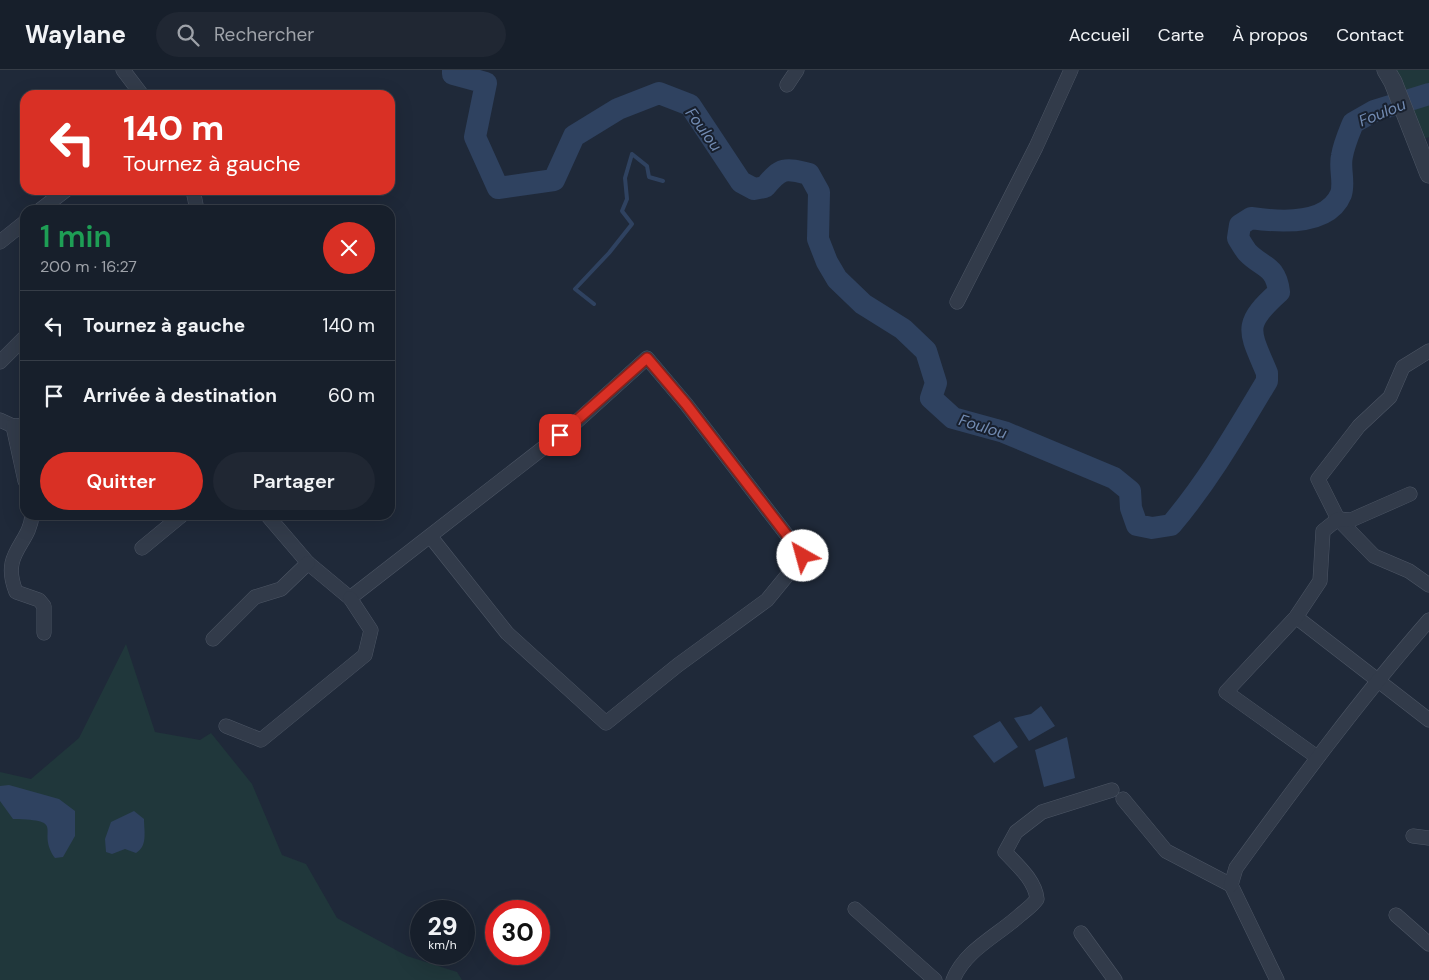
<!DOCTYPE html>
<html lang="fr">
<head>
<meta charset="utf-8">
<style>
	body { margin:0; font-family:"DM Sans",sans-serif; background:#202733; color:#f1f3f6; height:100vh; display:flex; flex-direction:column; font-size:19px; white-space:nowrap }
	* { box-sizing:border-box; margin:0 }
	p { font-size:16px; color:#9ea2a9 }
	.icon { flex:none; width:28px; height:28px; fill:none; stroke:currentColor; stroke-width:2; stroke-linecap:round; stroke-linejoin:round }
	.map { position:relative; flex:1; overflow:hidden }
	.sheet { position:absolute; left:20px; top:135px; width:375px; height:315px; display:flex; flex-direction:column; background:#171f2b; border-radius:15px; box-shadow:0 5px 20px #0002,0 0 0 1px #363d47 }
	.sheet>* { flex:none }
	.hud { position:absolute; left:20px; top:20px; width:375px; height:105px; border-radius:15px; box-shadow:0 5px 20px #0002,0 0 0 1px #363d47; background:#d93025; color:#fff; overflow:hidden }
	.speed { position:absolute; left:410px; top:830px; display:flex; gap:10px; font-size:25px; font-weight:700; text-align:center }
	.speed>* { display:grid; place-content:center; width:65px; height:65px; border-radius:50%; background:#171f2b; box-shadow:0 5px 20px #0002,0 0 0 1px #363d47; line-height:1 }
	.speed small { font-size:12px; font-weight:400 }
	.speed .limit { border:8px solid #d22; background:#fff; color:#111 }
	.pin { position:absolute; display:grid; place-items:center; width:42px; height:42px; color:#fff; margin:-21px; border-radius:10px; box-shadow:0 2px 8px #0006 }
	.me { position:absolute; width:55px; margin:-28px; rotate:322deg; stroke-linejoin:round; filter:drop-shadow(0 0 4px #0008) }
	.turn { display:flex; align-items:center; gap:18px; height:105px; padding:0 20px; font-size:22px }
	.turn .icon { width:65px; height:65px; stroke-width:2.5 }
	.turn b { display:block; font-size:35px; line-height:42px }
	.round { display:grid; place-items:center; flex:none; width:52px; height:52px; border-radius:26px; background:#202733 }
	.overview { display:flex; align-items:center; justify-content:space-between; height:85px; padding:0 20px }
	h1 { font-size:30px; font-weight:600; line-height:38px; color:#1e9e55 }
	.button { display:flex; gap:10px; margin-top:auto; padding:10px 20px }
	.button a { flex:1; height:58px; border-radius:30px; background:#d93025; color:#fff; font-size:20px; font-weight:600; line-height:58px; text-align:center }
	.button a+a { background:#202733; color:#f1f3f6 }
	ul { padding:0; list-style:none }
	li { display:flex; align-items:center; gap:15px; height:70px; padding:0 20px; border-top:1px solid #363d47 }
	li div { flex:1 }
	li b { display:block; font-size:19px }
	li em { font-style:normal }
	header { display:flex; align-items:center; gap:30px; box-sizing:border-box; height:70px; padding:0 25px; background:#171f2b; border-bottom:1px solid #363d47 }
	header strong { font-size:24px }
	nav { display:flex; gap:28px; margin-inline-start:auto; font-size:18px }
	.search { width:350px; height:45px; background:#202733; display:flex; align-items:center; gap:12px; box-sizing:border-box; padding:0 18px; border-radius:28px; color:#9ea2a9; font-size:19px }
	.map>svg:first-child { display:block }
</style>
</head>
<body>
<header>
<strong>Waylane</strong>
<div class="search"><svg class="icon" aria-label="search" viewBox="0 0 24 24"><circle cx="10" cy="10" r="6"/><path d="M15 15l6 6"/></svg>Rechercher</div>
<nav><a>Accueil</a><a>Carte</a><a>À propos</a><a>Contact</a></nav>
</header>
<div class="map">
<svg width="1429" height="910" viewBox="0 0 1429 910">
	<rect width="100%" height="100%" fill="#1f2939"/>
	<!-- green -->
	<g fill="#20373b">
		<polygon points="1386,0 1429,0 1429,67 1416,72"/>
		<polygon points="126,574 155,662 200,670 211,663 252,714 282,785 306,794 337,848 407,886 457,902 462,910 0,910 0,702 31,709 79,668"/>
	</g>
	<!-- water -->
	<g fill="#2f4260">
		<polygon points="1041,636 1055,656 1029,671 1014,648 1031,644"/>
		<polygon points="1000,651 1018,677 994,693 973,666"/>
		<polygon points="1067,667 1075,708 1044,717 1035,680"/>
		<path d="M9,715L59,729L75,741V766L63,787L55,788C35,760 69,750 13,749L0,731V716Z"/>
		<path d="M134,741L144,749C144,761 148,776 136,783L125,779L112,784L106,782L105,769L111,752Z"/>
	</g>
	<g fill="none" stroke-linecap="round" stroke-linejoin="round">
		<!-- stream -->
		<polyline stroke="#2f4260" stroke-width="4" points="594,234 575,219 609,183 632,154 622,141 627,129 625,108 632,84 647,96 649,107 663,111"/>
		<!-- river -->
		<path stroke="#2f4260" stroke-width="22" d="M453,0V4L486,13L475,67L498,118L554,110L574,66L618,39L659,23L690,35L741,112L754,119L765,117C781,97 785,98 809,104L819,122L818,169L827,192L837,209L863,234L903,259L926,281L936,313L931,328L953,348L1004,362L1114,408L1130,421L1131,438L1137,455L1152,458L1171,455C1209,410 1237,361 1267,311V303C1249,260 1242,255 1279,222C1276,195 1262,198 1247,182C1244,178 1241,173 1238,168L1240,155L1251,148C1279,152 1328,156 1341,124C1345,112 1339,98 1342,86C1344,74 1349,63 1353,53L1374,41L1429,24"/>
		<defs>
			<g id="minor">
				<polyline points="123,0 142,25"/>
				<polyline points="787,15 797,0"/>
				<polyline points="193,120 197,140"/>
				<polyline points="40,140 66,120"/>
				<polyline points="0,172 25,152"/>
				<polyline points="957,232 1036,77 1071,0"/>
				<polyline points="1429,281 1403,297 1390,327 1359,356 1318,409 1338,449 1374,486 1409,501 1429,515"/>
				<polyline points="0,292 25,267"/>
				<polyline points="0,350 13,356 25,355"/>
				<polyline points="13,356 25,411"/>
				<path d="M32,445C30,475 0,482 16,522L39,530L44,536V563"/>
				<polyline points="267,445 308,493 350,528 574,354 647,288 686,334 803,486 767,530 678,595 606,653 507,563 430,466"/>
				<polyline points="142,478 182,445"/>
				<polyline points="1296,547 1429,650"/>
				<polyline points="213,569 255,527 281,519 308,493"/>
				<polyline points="226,656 261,670 365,585 371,560 350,528"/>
				<polyline points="1317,687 1226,622 1296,547 1320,511 1323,461 1338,449 1351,450 1410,424"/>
				<polyline points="1123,729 1166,781 1231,815 1277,910"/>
				<polyline points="1413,766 1429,768"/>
				<path d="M1231,815L1236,798C1298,713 1360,629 1429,550"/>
				<polyline points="855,839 935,910"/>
				<polyline points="1396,845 1429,874"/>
				<polyline points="1081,863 1115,910"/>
				<path d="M953,910C965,880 997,866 1020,845C1026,840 1033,835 1037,829C1035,810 1017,795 1005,782L1016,762L1042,742L1112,720"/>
			</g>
			<polyline id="tertiary" points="1386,0 1393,12 1429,104"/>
		</defs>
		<!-- minor casing -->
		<use href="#minor" stroke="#4d5665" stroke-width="15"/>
		<!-- tertiary casing -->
		<use href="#tertiary" stroke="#4d5665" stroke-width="19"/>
		<!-- minor -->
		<use href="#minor" stroke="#323b4a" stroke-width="14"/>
		<!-- tertiary -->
		<use href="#tertiary" stroke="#323b4a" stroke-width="18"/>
	</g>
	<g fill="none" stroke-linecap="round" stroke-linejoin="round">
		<defs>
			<polyline id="route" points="560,365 647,288 686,334 803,486"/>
		</defs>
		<!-- route casing -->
		<use href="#route" stroke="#8d1f18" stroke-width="12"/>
		<!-- route -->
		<use href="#route" stroke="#d93025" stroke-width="9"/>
	</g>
	<g text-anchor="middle" stroke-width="4" stroke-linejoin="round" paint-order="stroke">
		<!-- water labels -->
		<g font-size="16" font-style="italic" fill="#728bb2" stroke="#18202e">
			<text transform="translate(1382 42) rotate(-22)" y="6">Foulou</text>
			<text transform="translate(704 59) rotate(54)" y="6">Foulou</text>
			<text transform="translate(983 356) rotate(17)" y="6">Foulou</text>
		</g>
	</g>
</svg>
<div class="speed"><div>29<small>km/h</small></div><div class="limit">30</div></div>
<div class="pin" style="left:560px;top:365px;background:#d93025"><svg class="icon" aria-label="arrive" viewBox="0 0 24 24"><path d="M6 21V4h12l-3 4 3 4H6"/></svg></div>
<svg class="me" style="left:803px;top:486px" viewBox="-20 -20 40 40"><circle r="19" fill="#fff"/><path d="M0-13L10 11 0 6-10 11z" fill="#d93025"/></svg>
<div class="hud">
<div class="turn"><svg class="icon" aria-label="left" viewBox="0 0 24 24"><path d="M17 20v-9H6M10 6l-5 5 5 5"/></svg><div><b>140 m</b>Tournez à gauche</div></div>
</div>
<section class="sheet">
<div class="overview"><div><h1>1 min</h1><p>200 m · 16:27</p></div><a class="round" style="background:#d93025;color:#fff"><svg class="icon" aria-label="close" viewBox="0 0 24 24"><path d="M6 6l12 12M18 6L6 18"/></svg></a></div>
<ul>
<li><svg class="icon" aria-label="left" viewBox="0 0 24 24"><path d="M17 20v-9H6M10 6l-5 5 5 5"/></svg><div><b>Tournez à gauche</b></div><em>140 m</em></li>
<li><svg class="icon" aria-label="arrive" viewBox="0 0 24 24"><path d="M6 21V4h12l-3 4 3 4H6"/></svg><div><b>Arrivée à destination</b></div><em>60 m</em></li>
</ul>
<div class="button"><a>Quitter</a><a>Partager</a></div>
</section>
</div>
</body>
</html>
